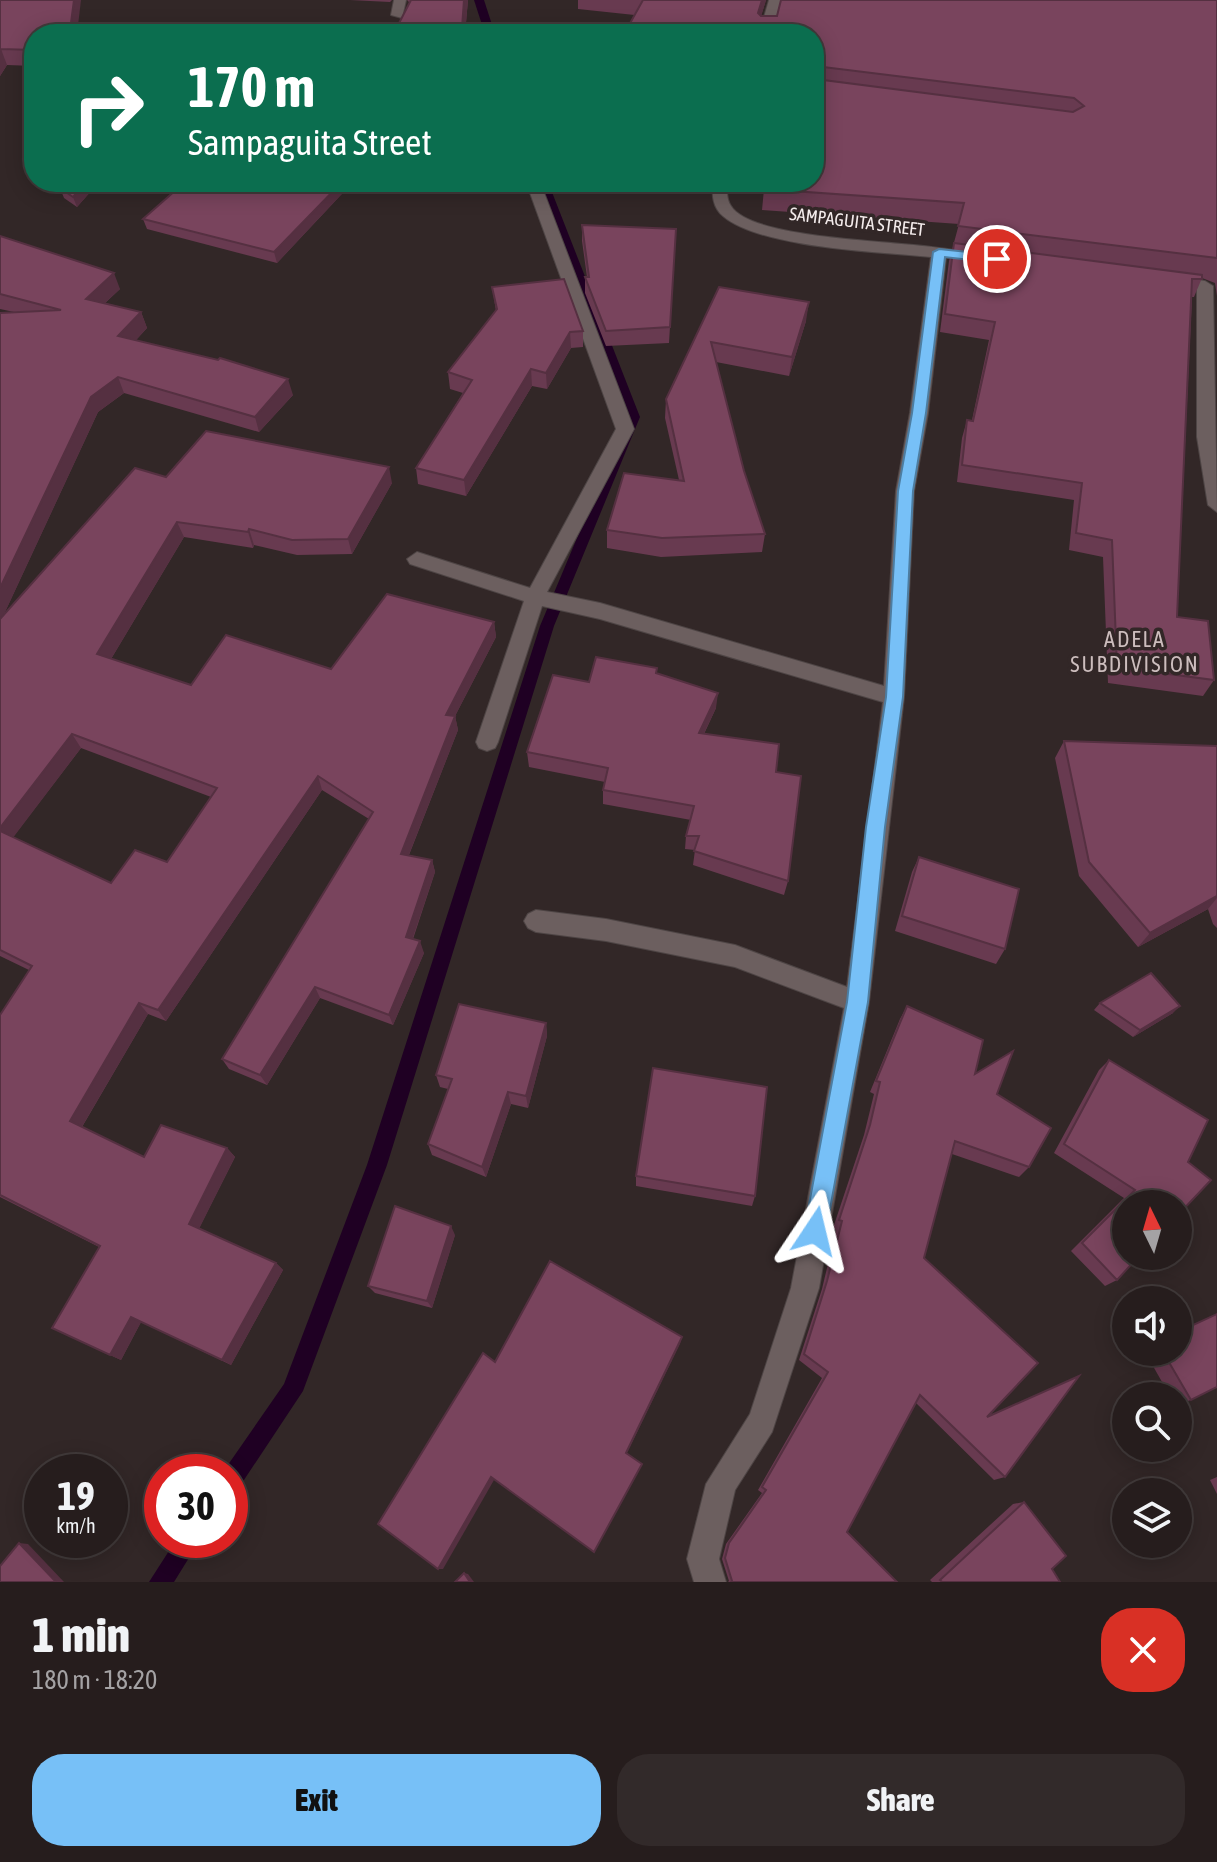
<!DOCTYPE html>
<html lang="en">
<head>
<meta charset="utf-8">
<style>
	body { margin:0; font-family:"Asap Condensed",sans-serif; background:#322a2a; color:#f1f3f6; height:100vh; display:flex; flex-direction:column; font-size:30px; white-space:nowrap }
	* { box-sizing:border-box; margin:0 }
	p { font-size:26px; color:#a4a2a4 }
	.icon { flex:none; width:44px; height:44px; fill:none; stroke:currentColor; stroke-width:2; stroke-linecap:round; stroke-linejoin:round }
	.map { position:relative; height:1582px; overflow:hidden }
	.panel { display:flex; flex-direction:column; background:#261d1d; flex:1 }
	.panel>* { flex:none }
	.top-card { position:absolute; left:24px; top:24px; width:800px; height:168px; border-radius:32px; box-shadow:0 4px 20px #0003,0 0 0 2px #423b3b; background:#0b6e4f; color:#fff; overflow:hidden }
	.needle { width:52px; rotate:355deg }
	.fabs { position:absolute; left:1112px; top:1190px; display:grid; gap:16px }
	.fabs a { display:grid; place-items:center; width:80px; height:80px; border-radius:50%; background:#261d1d; box-shadow:0 4px 20px #0003,0 0 0 2px #423b3b; font-size:40px }
	.speed { position:absolute; left:24px; top:1454px; display:flex; gap:16px; font-size:40px; font-weight:700; text-align:center }
	.speed>* { display:grid; place-content:center; width:104px; height:104px; border-radius:50%; background:#261d1d; box-shadow:0 4px 20px #0003,0 0 0 2px #423b3b; line-height:1 }
	.speed small { font-size:20px; font-weight:400 }
	.speed .limit { border:12px solid #d22; background:#fff; color:#111 }
	.pin { position:absolute; display:grid; place-items:center; width:68px; height:68px; color:#fff; margin:-34px; border:4px solid #fff; border-radius:50%; box-shadow:0 2px 8px #0007 }
	.me { position:absolute; width:88px; margin:-44px; rotate:10deg; stroke-linejoin:round; filter:drop-shadow(0 0 6px #0008) }
	.turn { display:flex; align-items:center; gap:28px; height:168px; padding:0 32px; font-size:36px }
	.turn .icon { width:104px; height:104px; stroke-width:2.5 }
	.turn b { display:block; font-size:56px; line-height:68px }
	.round { display:grid; place-items:center; flex:none; width:84px; height:84px; border-radius:32px; background:#322a2a }
	.summary { display:flex; align-items:center; justify-content:space-between; height:136px; padding:0 32px }
	h1 { font-size:48px; font-weight:800; line-height:60px }
	.primary-button { display:flex; gap:16px; margin-top:auto; padding:16px 32px }
	.primary-button a { flex:1; height:92px; border-radius:32px; background:#77c0f7; color:#111; font-size:32px; font-weight:800; line-height:92px; text-align:center }
	.primary-button a+a { background:#322a2a; color:#f1f3f6 }
	.map>svg:first-child { display:block }
</style>
</head>
<body>
<div class="map">
<svg width="1217" height="1582" viewBox="0 0 1217 1582">
	<rect width="100%" height="100%" fill="#322727"/>
	<g fill="none" stroke-linecap="round" stroke-linejoin="round">
		<!-- stream -->
		<g fill="#1f0023" fill-rule="evenodd">
			<polygon points="474,0 484,0 495,34 485,34"/>
			<polygon points="538,182 548,182 640,417 554,626 387,1165 303,1391 238,1489 230,1492 230,1472 223,1472 284,1384 367,1165 540,626 628,417"/>
			<polygon points="176,1540 200,1540 174,1582 149,1582"/>
		</g>
		<defs>
			<polygon id="service" points="394,0 406,0 402,18 391,15"/>
			<g id="minor">
				<polygon points="769,0 781,0 773,34 759,34"/>
				<path d="M526,182H540L634,429L547,592L600,603L884,686L896,491L910,413L931,257C881,252 760,248 723,216C713,208 711,194 714,182H728C727,190 726,199 731,206C753,242 914,240 957,251L959,254L957,257L946,258L928,413L914,491L904,697L869,1002L819,1288L772,1432L735,1490L719,1559L726,1582H694L687,1559L706,1484L750,1414L791,1288L844,1008L735,967L606,941L536,932L528,928L524,921L528,914L536,910L606,919L735,945L847,987L883,702L600,619L542,606L498,742L495,748L487,751L479,748L476,742L524,601L410,564L407,559L417,552L530,588L616,429Z"/>
				<polygon points="1172,276 1205,281 1213,286 1217,512 1208,505 1197,437 1197,290 1166,284 1166,278"/>
			</g>
		</defs>
		<!-- service casing -->
		<use href="#service" stroke="#4e4545" stroke-width="2"/>
		<!-- minor casing -->
		<use href="#minor" stroke="#4e4545" stroke-width="2"/>
		<!-- service -->
		<use href="#service" fill="#6c5f5f" fill-rule="evenodd"/>
		<!-- minor -->
		<use href="#minor" fill="#6c5f5f" fill-rule="evenodd"/>
	</g>
	<!-- wall -->
	<g fill="#683a50" fill-rule="evenodd">
		<polygon points="0,0 34,34 34,66 7,65 0,76"/>
		<polygon points="350,0 392,0 390,2"/>
		<polygon points="407,0 468,0 465,34 397,34 396,29 410,3"/>
		<polygon points="578,0 766,0 761,16 1217,0 1217,296 1215,283 1202,278 1194,297 1192,297 1177,617 1214,680 1203,696 1108,683 1103,557 1069,550 1074,500 957,482 962,438 967,420 972,420 989,340 940,332 949,261 959,224 762,210 764,189 814,182 814,34 578,9"/>
		<polygon points="99,182 77,207 64,198 60,188"/>
		<polygon points="185,182 353,182 277,263 147,229 143,219"/>
		<polygon points="582,225 676,229 669,343 606,346 585,293 585,277 587,277 582,241"/>
		<path d="M0,236L120,289L105,303L141,312L147,328L136,340L293,395L259,432L124,393L98,412L4,614L166,477L392,483L352,554L297,555L254,545L253,548L184,537L111,659L191,685L331,669L494,622L496,637L455,716L458,730L409,855L432,860L435,872L413,939L424,953L393,1025L320,998L267,1085L229,1069L222,1059L369,819L322,790L166,1021L148,1014L82,1127L144,1157L227,1148L235,1157L199,1228L276,1263L283,1270L231,1365L141,1322L121,1360L110,1355L99,1247L0,1197V1015L29,970L0,956V313L14,312L0,309ZM81,748L211,797L167,862L111,883L13,837Z"/>
		<polygon points="492,287 583,331 583,347 571,348 547,389 532,386 466,496 418,484 416,468 463,393 450,389 448,372 496,311"/>
		<polygon points="719,287 806,321 789,376 716,362 744,471 765,534 762,552 661,557 607,548 607,530 679,480 665,418 666,399"/>
		<polygon points="657,674 716,708 704,734 776,772 788,881 784,895 693,865 695,850 685,849 686,836 691,820 603,804 603,790 605,782 529,767 527,752 589,682"/>
		<polygon points="1064,741 1217,746 1217,928 1213,924 1208,909 1138,947 1079,876 1055,758"/>
		<polygon points="919,857 1005,949 996,964 895,931 912,872"/>
		<polygon points="1100,1003 1173,1013 1133,1037 1094,1010"/>
		<polygon points="907,1006 997,1094 1029,1167 1019,1177 952,1154 924,1258 987,1417 1005,1477 994,1480 916,1403 847,1532 897,1582 728,1582 729,1581 722,1559 726,1544 762,1493 758,1490 822,1378 799,1360 822,1289 836,1230 833,1228 864,1135 874,1094 870,1092 900,1019"/>
		<polygon points="546,1023 547,1036 528,1108 511,1104 486,1177 432,1155 428,1144 448,1089 440,1087 436,1075"/>
		<polygon points="1109,1060 1208,1120 1117,1280 1105,1286 1071,1251 1124,1198 1054,1153 1099,1070"/>
		<polygon points="636,1176 755,1196 752,1206 636,1186"/>
		<polygon points="455,1235 432,1308 375,1293 368,1286"/>
		<polygon points="1145,1352 1178,1352 1191,1400 1178,1404 1178,1396 1170,1396"/>
		<polygon points="1217,1477 1217,1494 1210,1480"/>
		<polygon points="1024,1502 1052,1569 1060,1582 932,1582 930,1580 1013,1504"/>
	</g>
	<!-- shaded-wall -->
	<g fill="#553041">
		<polygon points="74,0 81,0 77,34 60,34"/>
		<polygon points="464,0 468,0 465,34 462,34"/>
		<polygon points="762,0 766,0 756,33 758,13"/>
		<polygon points="1,49 7,65 0,76 0,51"/>
		<polygon points="86,182 99,182 77,207 73,197"/>
		<polygon points="342,182 353,182 277,263 274,252"/>
		<polygon points="114,273 120,289 92,315 86,299"/>
		<polygon points="809,302 806,321 789,376 792,357"/>
		<polygon points="141,312 147,328 125,352 118,336"/>
		<polygon points="570,332 571,348 547,389 546,373"/>
		<polygon points="531,369 532,386 466,496 464,480"/>
		<polygon points="118,377 124,393 98,412 0,623 0,588 91,397"/>
		<polygon points="288,379 293,395 259,432 255,417"/>
		<polygon points="389,467 392,483 352,554 348,539"/>
		<polygon points="177,522 184,537 105,669 97,654"/>
		<polygon points="249,529 254,545 253,548 248,532"/>
		<polygon points="494,622 496,637 455,716 458,730 404,867 401,854 446,715"/>
		<polygon points="718,693 716,708 697,748 699,733"/>
		<polygon points="72,734 81,748 9,843 0,832 0,828"/>
		<polygon points="318,776 322,790 166,1021 158,1010"/>
		<polygon points="432,860 435,872 409,949 406,937"/>
		<polygon points="1217,896 1217,898 1208,909 1138,947 1150,933"/>
		<polygon points="420,941 424,953 393,1025 389,1015"/>
		<polygon points="315,987 320,998 267,1085 260,1075"/>
		<polygon points="139,1003 148,1014 80,1130 70,1121"/>
		<polygon points="1180,1006 1173,1013 1133,1037 1140,1030"/>
		<polygon points="546,1023 547,1036 528,1108 526,1096"/>
		<polygon points="508,1092 511,1104 486,1177 482,1167"/>
		<polygon points="227,1148 235,1157 198,1231 189,1224"/>
		<polygon points="451,1226 455,1235 432,1308 427,1301"/>
		<polygon points="276,1263 283,1270 231,1365 222,1360"/>
		<polygon points="131,1317 141,1322 121,1360 110,1355"/>
		<polygon points="682,1337 680,1344 625,1457 626,1453"/>
		<polygon points="491,1477 494,1480 443,1569 438,1569"/>
		<polygon points="19,1543 28,1544 64,1582 56,1582"/>
		<polygon points="464,1573 468,1574 474,1582 470,1582"/>
	</g>
	<!-- building -->
	<g fill="#79445d" stroke="#553041" stroke-width="2" fill-rule="evenodd">
		<polygon points="0,0 74,0 71,23 60,34 34,34 34,50 1,49 0,51"/>
		<polygon points="411,0 464,0 462,28 396,29"/>
		<path d="M643,0H762L758,13L761,16H777L781,0H1217V258L958,226L964,203L764,189L767,182H814V34H624ZM815,66L1074,98L1084,106L1073,112L816,79Z"/>
		<polygon points="63,182 86,182 73,197 60,188"/>
		<polygon points="185,182 342,182 274,252 143,219"/>
		<polygon points="582,225 676,229 670,327 606,331 585,277 589,277"/>
		<polygon points="0,236 114,273 86,299 141,312 118,336 218,360 220,358 288,379 255,417 118,377 91,397 0,588 0,313 61,310 0,294"/>
		<polygon points="954,243 1202,275 1202,279 1192,279 1177,617 1208,621 1214,680 1117,667 1112,540 1076,533 1082,483 962,465 967,420 973,421 995,322 945,314"/>
		<polygon points="564,279 583,331 570,332 546,373 531,369 464,480 416,468 472,380 448,372 497,309 492,287"/>
		<polygon points="719,287 809,302 792,357 711,342 744,471 765,534 662,538 607,530 624,473 684,481 666,399"/>
		<polygon points="206,431 389,467 348,539 292,540 249,529 248,532 177,522 97,654 191,685 226,635 331,669 387,594 494,622 446,715 455,716 401,854 432,860 406,937 420,941 389,1015 315,987 260,1075 222,1059 373,812 318,776 158,1010 139,1003 70,1121 144,1157 161,1125 227,1148 189,1224 276,1263 222,1360 131,1317 110,1355 52,1328 100,1246 0,1195 0,1015 32,966 0,950 0,831 111,883 135,850 167,862 217,788 72,734 0,828 0,619 135,468 166,477"/>
		<polygon points="596,657 657,668 656,673 718,693 699,733 779,744 776,772 801,776 788,881 694,851 699,836 686,836 694,806 603,790 608,768 527,752 553,675 589,682"/>
		<polygon points="1064,741 1217,746 1217,896 1150,933 1089,862"/>
		<polygon points="919,857 1019,889 1005,949 902,916"/>
		<polygon points="1151,973 1180,1006 1140,1030 1100,1003"/>
		<polygon points="459,1004 546,1023 526,1096 508,1092 482,1167 428,1144 452,1079 436,1075"/>
		<polygon points="907,1006 983,1040 975,1074 1013,1051 997,1094 1051,1128 1029,1167 955,1141 924,1258 1038,1363 987,1417 1079,1376 1005,1477 920,1395 847,1532 897,1582 731,1582 732,1581 725,1558 729,1543 766,1490 762,1487 828,1372 804,1354 827,1281 842,1221 839,1220 870,1125 880,1082 876,1081"/>
		<polygon points="1109,1060 1208,1120 1188,1162 1211,1180 1178,1215 1178,1204 1126,1204 1126,1256 1139,1256 1117,1280 1082,1243 1135,1190 1064,1144"/>
		<polygon points="653,1068 767,1087 755,1196 636,1176"/>
		<polygon points="395,1206 451,1226 427,1301 368,1286"/>
		<polygon points="550,1261 682,1337 626,1453 642,1464 594,1552 491,1477 438,1569 378,1524 483,1353 495,1362"/>
		<polygon points="1217,1314 1217,1387 1191,1400 1163,1352 1178,1352 1178,1332"/>
		<polygon points="1024,1502 1066,1556 1052,1569 1060,1582 942,1582 940,1580"/>
		<polygon points="19,1543 56,1582 0,1582 0,1566"/>
		<polygon points="464,1573 470,1582 455,1582"/>
	</g>
	<!-- route -->
	<polygon fill="#77c0f7" stroke="#4d7da1" stroke-width="2" points="939,249 997,255 1004,259 997,263 945,257 926,413 913,491 903,697 885,827 868,1002 826,1231 823,1239 815,1242 807,1239 804,1231 847,1002 866,827 886,697 898,491 912,413 933,252"/>
	<g text-anchor="middle" stroke-width="7" stroke-linejoin="round" paint-order="stroke">
		<!-- far-street labels -->
		<g font-size="18" fill="#f3ebeb" stroke="#322727">
			<text transform="translate(857 222) rotate(7)" y="6">SAMPAGUITA STREET</text>
		</g>
		<!-- neighbourhood labels -->
		<g font-size="22" letter-spacing="2" fill="#ccbdbd" stroke="#322727">
			<text x="1135" y="647">ADELA<tspan x="1135" dy="25">SUBDIVISION</tspan></text>
		</g>
	</g>
</svg>
<div class="fabs">
<a><svg class="needle" viewBox="-14 -14 28 28"><path d="M0-13l5 13h-10z" fill="#e53935"/><path d="M0 13l5-13h-10z" fill="#a4a2a4"/></svg></a>
<a><svg class="icon" aria-label="sound" viewBox="0 0 24 24"><path d="M4 9h4l5-4v14l-5-4H4zM17 9q2 3 0 6"/></svg></a>
<a><svg class="icon" aria-label="search" viewBox="0 0 24 24"><circle cx="10" cy="10" r="6"/><path d="M15 15l6 6"/></svg></a>
<a><svg class="icon" aria-label="layers" viewBox="0 0 24 24"><path d="M12 4l9 5-9 5-9-5zM3 14l9 5 9-5"/></svg></a>
</div>
<div class="speed"><div>19<small>km/h</small></div><div class="limit">30</div></div>
<div class="pin" style="left:997px;top:259px;background:#d93025"><svg class="icon" aria-label="arrive" viewBox="0 0 24 24"><path d="M6 21V4h12l-3 4 3 4H6"/></svg></div>
<svg class="me" style="left:815px;top:1231px" viewBox="-20 -20 40 40"><path d="M0-17L14 15 0 8-14 15z" fill="#77c0f7" stroke="#fff" stroke-width="4"/></svg>
<div class="top-card">
<div class="turn"><svg class="icon" aria-label="right" viewBox="0 0 24 24"><path d="M7 20v-9h11M14 6l5 5-5 5"/></svg><div><b>170 m</b>Sampaguita Street</div></div>
</div>
</div>
<section class="panel">
<div class="summary"><div><h1>1 min</h1><p>180 m · 18:20</p></div><a class="round" style="background:#d93025;color:#fff"><svg class="icon" aria-label="close" viewBox="0 0 24 24"><path d="M6 6l12 12M18 6L6 18"/></svg></a></div>
<div class="primary-button"><a>Exit</a><a>Share</a></div>
</section>
</body>
</html>
